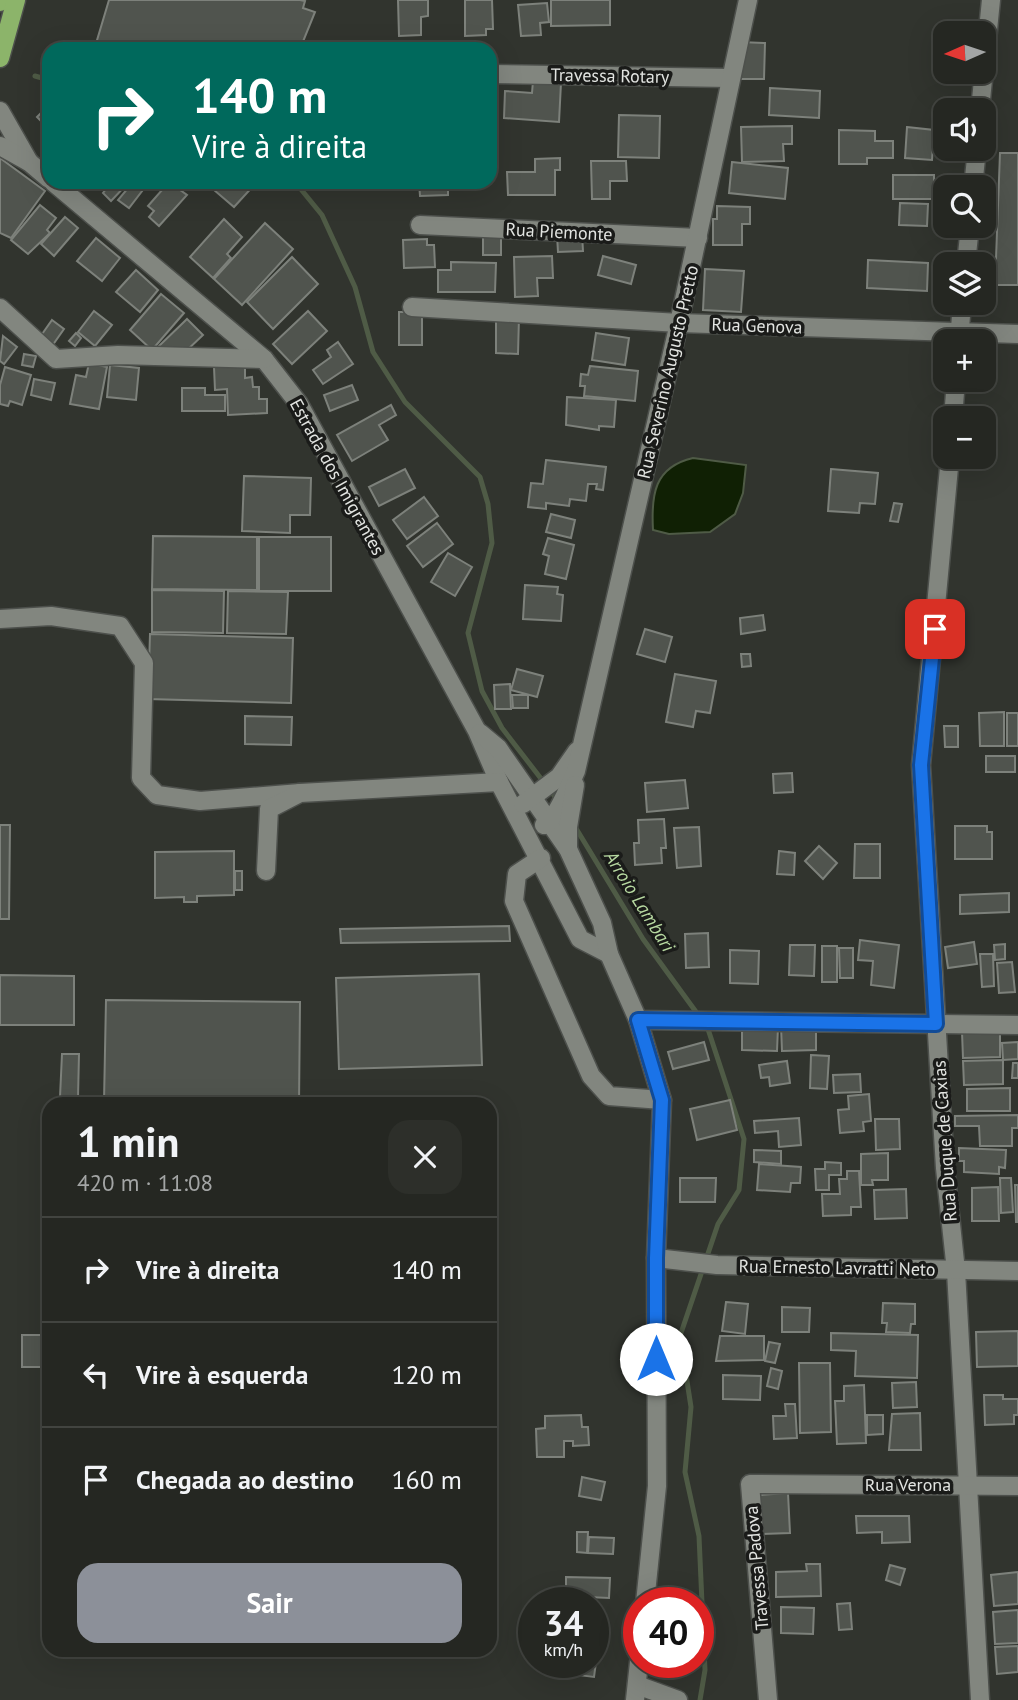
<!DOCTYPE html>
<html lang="pt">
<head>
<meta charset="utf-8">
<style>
	body { margin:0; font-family:"PT Sans",sans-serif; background:#2d2f2a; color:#f1f3f6; height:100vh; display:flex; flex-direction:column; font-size:26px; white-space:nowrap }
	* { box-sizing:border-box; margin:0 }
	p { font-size:23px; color:#a3a5a5 }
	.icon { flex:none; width:38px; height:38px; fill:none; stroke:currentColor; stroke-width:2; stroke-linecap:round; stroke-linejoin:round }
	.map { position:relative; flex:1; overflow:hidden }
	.drawer { position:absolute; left:42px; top:1097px; width:455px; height:560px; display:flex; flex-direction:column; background:#252722; border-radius:21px; box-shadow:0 7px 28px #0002,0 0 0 2px #424440 }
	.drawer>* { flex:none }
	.guide { position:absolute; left:42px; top:42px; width:455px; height:147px; border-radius:21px; box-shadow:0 7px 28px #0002,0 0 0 2px #424440; background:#00695c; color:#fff; overflow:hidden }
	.needle { width:46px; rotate:267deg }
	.buttons { position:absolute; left:933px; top:21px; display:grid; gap:14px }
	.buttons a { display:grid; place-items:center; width:63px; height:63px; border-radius:14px; background:#252722; box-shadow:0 7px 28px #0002,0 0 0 2px #424440; font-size:35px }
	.speed { position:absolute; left:518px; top:1587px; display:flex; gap:14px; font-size:35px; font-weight:700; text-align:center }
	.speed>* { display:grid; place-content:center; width:91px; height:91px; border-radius:50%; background:#252722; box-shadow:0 7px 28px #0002,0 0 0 2px #424440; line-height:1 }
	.speed small { font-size:18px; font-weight:400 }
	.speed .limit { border:10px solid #d22; background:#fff; color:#111 }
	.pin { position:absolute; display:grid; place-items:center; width:60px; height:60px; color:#fff; margin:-30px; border-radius:14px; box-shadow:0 4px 10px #0006 }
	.me { position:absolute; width:77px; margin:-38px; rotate:0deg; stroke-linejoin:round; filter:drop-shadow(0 0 5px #0008) }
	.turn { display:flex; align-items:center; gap:24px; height:147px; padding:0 35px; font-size:32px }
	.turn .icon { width:91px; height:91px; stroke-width:2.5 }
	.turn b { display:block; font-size:49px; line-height:60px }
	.round { display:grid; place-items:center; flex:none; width:74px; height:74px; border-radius:21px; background:#2d2f2a }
	.overview { display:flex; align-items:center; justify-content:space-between; height:119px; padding:0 35px }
	h1 { font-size:42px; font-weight:700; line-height:52px }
	.primary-button { display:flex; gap:14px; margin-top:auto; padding:14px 35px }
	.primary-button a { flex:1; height:80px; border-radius:21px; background:#8c9099; color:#fff; font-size:28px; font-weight:700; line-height:80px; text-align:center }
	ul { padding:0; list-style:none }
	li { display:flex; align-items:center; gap:21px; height:105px; padding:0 35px; border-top:2px solid #424440 }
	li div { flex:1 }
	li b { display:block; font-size:26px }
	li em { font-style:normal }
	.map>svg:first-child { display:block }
</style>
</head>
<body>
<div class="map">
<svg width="1018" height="1700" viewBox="0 0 1018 1700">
	<rect width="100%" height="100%" fill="#31342e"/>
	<!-- water -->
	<path fill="#102004" stroke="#4f5b46" stroke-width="2" d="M693,458L746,465L743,493L735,514L710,532L669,534L653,530C651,495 654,467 693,458Z"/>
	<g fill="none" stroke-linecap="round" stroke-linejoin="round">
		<!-- stream -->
		<g stroke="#4f5b46" stroke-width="5">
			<polyline points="35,76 49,80"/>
			<polyline points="295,182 322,215 355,287 373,352 405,402 480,477 488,504 492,543 468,633 482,691 502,728 559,802"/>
			<polyline points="574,825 643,939 699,1016"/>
			<polyline points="700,1700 705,1670 699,1536 685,1472 691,1407 680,1336 718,1224 739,1190 744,1139 707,1026"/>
		</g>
	</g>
	<!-- building -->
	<g fill="#50544e" stroke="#7d817b" stroke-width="2">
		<polygon points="109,0 300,0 305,1 303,8 315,12 300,49 100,49 95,47"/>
		<polygon points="398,0 428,0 428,16 421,17 421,35 399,36"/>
		<polygon points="465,0 492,0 493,29 486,29 486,35 465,36"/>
		<polygon points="551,0 610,0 610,25 551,26"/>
		<polygon points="547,3 549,22 540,23 541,35 521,36 518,5"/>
		<polygon points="740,42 765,43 764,79 739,79"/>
		<polygon points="533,81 561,83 559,122 504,118 505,91 532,93"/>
		<polygon points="770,88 820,91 819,118 769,115"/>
		<polygon points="49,105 49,129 37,117"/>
		<polygon points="619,115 660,116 659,158 618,157"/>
		<polygon points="792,126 792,144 783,144 784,161 742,162 741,127"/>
		<polygon points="907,127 934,130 932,160 905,158"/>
		<polygon points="839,130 875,131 875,141 893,141 893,158 867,158 867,164 839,164"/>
		<polygon points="1000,153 1018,153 1018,285 995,285"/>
		<polygon points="0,158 45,191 11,238 0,233"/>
		<polygon points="560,158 560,170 555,170 555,195 508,195 507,172 535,172 535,159"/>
		<polygon points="591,161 626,161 627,181 610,181 610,199 592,199"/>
		<polygon points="732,162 788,168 785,199 729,193"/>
		<rect x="893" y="175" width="41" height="24"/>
		<polygon points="108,182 129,182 111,201 103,193 110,184"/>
		<polygon points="133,182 149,182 129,208 118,200"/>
		<polygon points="169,182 187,195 159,226 149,217 154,211 148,206"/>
		<polygon points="222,182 257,182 234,207 214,190"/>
		<polygon points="419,182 455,182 455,188 448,188 448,195 420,196"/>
		<polygon points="900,203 928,204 927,226 899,225"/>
		<polygon points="40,205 56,218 47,230 50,233 28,254 11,240"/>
		<polygon points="717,206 750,207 750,224 742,224 742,245 713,245 713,219 717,219"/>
		<polygon points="65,217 78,228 54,256 41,244"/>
		<polygon points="224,219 242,237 227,254 231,258 213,278 190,257"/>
		<polygon points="265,223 293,249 242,305 214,279"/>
		<polygon points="582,234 583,251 558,252 557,235"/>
		<rect x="483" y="236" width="18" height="19"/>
		<polygon points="96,238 120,258 102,281 77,261"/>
		<polygon points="427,239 427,245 434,245 435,267 404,268 403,240"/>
		<polygon points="552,256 553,278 537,278 538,296 515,297 514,257"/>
		<polygon points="603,256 636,265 631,284 598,275"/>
		<polygon points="292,257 318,284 273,329 247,302"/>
		<polygon points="868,260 928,263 927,291 867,288"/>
		<polygon points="451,262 496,263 495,292 438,292 438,270 451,270"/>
		<polygon points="705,269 744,271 741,312 703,310"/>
		<polygon points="136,270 158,290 140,312 116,292"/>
		<polygon points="161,294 184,313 152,350 130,330"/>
		<polygon points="94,311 112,325 95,346 78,332"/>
		<polygon points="308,311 327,331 292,364 273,344"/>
		<rect x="399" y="312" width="23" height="33"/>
		<polygon points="496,317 519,317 518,354 496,353"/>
		<polygon points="187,319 203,335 184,353 174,348 167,354 159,346"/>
		<polygon points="52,320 64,329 52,346 40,337"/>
		<polygon points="76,333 81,338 75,346 69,341"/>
		<polygon points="596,333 629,338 625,365 592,360"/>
		<polygon points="3,336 17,347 4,364 0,361"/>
		<polygon points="338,342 353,364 323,384 313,370 331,357 327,350"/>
		<polygon points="24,354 36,356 33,367 22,365"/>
		<polygon points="89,363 107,367 99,409 70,404 76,375 86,377"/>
		<polygon points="110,365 139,368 136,400 107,397"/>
		<polygon points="245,366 245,378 252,377 253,387 259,387 259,399 267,399 267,413 228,415 227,389 215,390 214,367"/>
		<polygon points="590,366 638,371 635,401 584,396 585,386 580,386 581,374 588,375"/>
		<polygon points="5,367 31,375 22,405 10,401 8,406 0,404 0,385"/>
		<polygon points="34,379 55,383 51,400 31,395"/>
		<polygon points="352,385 358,400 330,411 324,395"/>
		<polygon points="182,388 205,388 205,395 225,395 225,411 182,411"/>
		<polygon points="567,397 616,400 614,427 599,426 599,430 566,425"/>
		<polygon points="391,405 396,415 379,425 388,440 352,461 337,435"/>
		<polygon points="546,460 606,467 603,490 596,489 597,484 588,484 586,501 570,499 569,506 546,503 546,509 528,507 531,483 543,484"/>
		<polygon points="405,469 415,488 379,506 369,487"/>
		<polygon points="831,469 878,473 875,504 860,503 859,513 828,511"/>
		<polygon points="244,476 311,478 310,515 290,515 290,533 242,531"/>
		<polygon points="424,497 438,516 407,539 393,520"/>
		<polygon points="894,503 902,504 898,522 890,521"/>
		<polygon points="551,514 575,520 571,538 546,532"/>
		<polygon points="437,523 453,544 423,567 407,546"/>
		<polygon points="153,536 257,537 257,590 152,589"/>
		<rect x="259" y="537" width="72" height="54"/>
		<polygon points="548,538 574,545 566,579 545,574 549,556 543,554"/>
		<polygon points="448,553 472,567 455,596 431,582"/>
		<polygon points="525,585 558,587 557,594 563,595 561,621 523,619"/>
		<polygon points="152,590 224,591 223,633 152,632"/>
		<polygon points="228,591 288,592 286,634 227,633"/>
		<polygon points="763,615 765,630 741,634 740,618"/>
		<polygon points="645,629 672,637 665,662 637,654"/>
		<polygon points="150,634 293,638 291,703 148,699"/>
		<polygon points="741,654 750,654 751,666 742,667"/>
		<polygon points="517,669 543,676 537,697 511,690"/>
		<polygon points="675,674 716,681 710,713 696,711 693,727 666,722"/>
		<polygon points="510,684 511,709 495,709 494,685"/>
		<polygon points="512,695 528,695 528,708 513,708"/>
		<polygon points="1004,712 1004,746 980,746 979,713"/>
		<rect x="1007" y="713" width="11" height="33"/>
		<polygon points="245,716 292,717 291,745 245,744"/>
		<polygon points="944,726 958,726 958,747 945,747"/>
		<rect x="986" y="756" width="29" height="16"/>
		<polygon points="792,773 793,792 774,793 773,774"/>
		<polygon points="685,780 688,808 647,812 645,783"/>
		<polygon points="664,819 666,848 661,848 662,863 635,865 634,843 639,843 638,820"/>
		<polygon points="0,825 10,825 9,919 0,919"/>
		<polygon points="955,826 987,826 987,832 992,832 992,859 955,859"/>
		<polygon points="699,827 701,866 677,868 674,828"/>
		<polygon points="855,844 880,844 880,878 854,878"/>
		<polygon points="819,846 837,863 823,879 805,861"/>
		<polygon points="234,851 234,895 197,896 197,902 184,902 184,897 155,898 155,852"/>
		<polygon points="779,851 795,853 794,875 777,874"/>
		<rect x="235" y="871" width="7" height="19"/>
		<polygon points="1009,893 1009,912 960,914 960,895"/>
		<polygon points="509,926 510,941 341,943 340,929"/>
		<polygon points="708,933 709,967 686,968 685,934"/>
		<polygon points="860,940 899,945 894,988 871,985 873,961 858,960"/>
		<polygon points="974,942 977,964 948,968 945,947"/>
		<polygon points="1005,944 1005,959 995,960 994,945"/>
		<polygon points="790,945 815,945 814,976 789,975"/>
		<rect x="822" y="946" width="15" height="36"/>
		<polygon points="839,948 853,948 853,978 840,978"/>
		<polygon points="730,950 759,951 758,984 730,983"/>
		<polygon points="980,954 993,954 994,986 982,987"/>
		<polygon points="1012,962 1015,992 999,993 997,963"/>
		<polygon points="479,974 482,1065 339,1069 336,978"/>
		<polygon points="0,975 74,976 74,1025 0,1025"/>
		<polygon points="106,1000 300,1002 299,1104 104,1102"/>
		<polygon points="742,1026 778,1027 777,1051 742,1050"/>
		<polygon points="781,1026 816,1026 816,1050 782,1051"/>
		<polygon points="1000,1026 1000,1057 963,1058 962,1032"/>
		<polygon points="704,1042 709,1060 673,1069 668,1052"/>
		<polygon points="1018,1042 1018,1059 1003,1060 1002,1043"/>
		<polygon points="62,1054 79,1054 78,1098 60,1097"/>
		<polygon points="811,1055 829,1056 827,1089 810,1088"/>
		<polygon points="1003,1060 1003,1084 964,1085 963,1061"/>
		<polygon points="787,1061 790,1083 770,1086 769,1077 761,1078 759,1065"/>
		<polygon points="1013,1063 1018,1063 1018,1078 1012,1078"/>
		<polygon points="860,1074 861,1092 834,1093 833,1075"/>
		<polygon points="1010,1088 1010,1111 967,1111 967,1089"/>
		<polygon points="869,1094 871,1121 863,1122 864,1131 840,1133 838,1110 849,1109 848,1096"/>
		<polygon points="730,1100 737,1130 697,1140 690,1109"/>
		<polygon points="1018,1115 1018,1128 1012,1128 1012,1146 980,1146 979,1126 955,1126 955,1116"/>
		<polygon points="799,1118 801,1145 779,1147 778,1131 755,1133 754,1121"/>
		<polygon points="875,1119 899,1119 900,1149 876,1150"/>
		<polygon points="959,1148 1006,1150 1005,1168 999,1167 999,1174 964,1172 964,1161 959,1161"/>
		<polygon points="754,1150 781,1151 781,1164 754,1162"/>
		<polygon points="888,1153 888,1180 872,1180 873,1185 861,1185 861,1154"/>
		<polygon points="825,1162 841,1163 841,1175 829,1175 829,1190 816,1190 815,1169 825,1169"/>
		<polygon points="759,1164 801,1167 800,1183 791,1183 790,1192 757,1190"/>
		<polygon points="847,1171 859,1171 861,1207 851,1207 851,1215 823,1216 822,1194 840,1194 839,1179 847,1179"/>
		<polygon points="680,1178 716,1178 715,1202 680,1202"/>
		<polygon points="1000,1178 1011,1178 1013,1212 1001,1213"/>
		<polygon points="1015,1185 1018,1185 1018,1222 1016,1222"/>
		<polygon points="998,1187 999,1221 972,1221 972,1188"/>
		<polygon points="906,1189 907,1218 875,1219 874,1190"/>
		<polygon points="726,1302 748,1304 745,1334 722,1331"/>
		<polygon points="883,1303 915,1304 915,1324 911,1324 910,1333 886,1332 887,1323 882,1323"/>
		<polygon points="782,1307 810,1308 809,1332 782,1332"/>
		<polygon points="1018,1331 1018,1366 977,1367 976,1332"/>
		<polygon points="831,1333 918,1335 917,1378 855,1376 856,1351 831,1350"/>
		<polygon points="22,1335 41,1335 42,1367 22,1367"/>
		<polygon points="720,1336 764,1336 764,1360 716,1361"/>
		<polygon points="769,1342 780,1344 775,1363 765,1361"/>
		<polygon points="799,1363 830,1363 831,1432 800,1433"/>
		<polygon points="771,1368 782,1371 778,1389 767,1386"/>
		<polygon points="723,1375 761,1376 760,1400 723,1399"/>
		<polygon points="916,1382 917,1407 893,1408 892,1383"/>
		<polygon points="864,1385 866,1443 837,1444 835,1401 844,1401 844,1386"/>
		<polygon points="984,1395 1003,1395 1003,1399 1018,1399 1018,1415 1014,1415 1014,1424 985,1425"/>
		<polygon points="785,1404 795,1404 797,1438 774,1439 773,1416 786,1416"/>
		<polygon points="920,1413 921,1450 889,1450 892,1414"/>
		<polygon points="581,1415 582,1427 588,1427 589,1445 573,1446 573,1441 564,1441 564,1457 537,1457 536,1429 545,1428 545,1416"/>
		<polygon points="867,1415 883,1415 883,1434 867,1435"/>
		<polygon points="582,1477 605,1482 601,1500 579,1496"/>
		<polygon points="788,1493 790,1533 761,1534 759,1495"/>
		<polygon points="856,1516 909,1516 910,1542 882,1543 882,1532 857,1533"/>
		<polygon points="577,1532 588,1532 587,1553 577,1552"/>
		<polygon points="589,1537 614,1538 613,1554 588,1553"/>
		<polygon points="806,1564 820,1564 821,1596 776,1597 776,1572 807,1571"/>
		<polygon points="890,1565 905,1569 900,1585 886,1580"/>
		<polygon points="1018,1572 1018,1604 994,1606 991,1575"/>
		<polygon points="566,1577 610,1578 609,1598 566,1596"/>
		<polygon points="850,1603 852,1629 839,1630 837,1604"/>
		<polygon points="781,1607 814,1608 813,1634 781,1633"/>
		<polygon points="1018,1610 1018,1643 995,1644 993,1612"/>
		<polygon points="1018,1646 1018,1672 997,1674 995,1647"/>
		<polygon points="593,1647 598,1648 594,1677 554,1672 555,1662 593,1662"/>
	</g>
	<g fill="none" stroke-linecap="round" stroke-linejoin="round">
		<defs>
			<g id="minor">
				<polyline points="490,74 729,78"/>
				<polyline points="980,110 991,0"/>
				<polyline points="0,111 29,162"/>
				<polyline points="0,146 29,162 49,179"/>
				<polyline points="53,182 264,359 299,404 477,731 499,782 580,939 609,954"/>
				<polyline points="973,187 977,149"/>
				<polyline points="420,225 698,238"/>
				<polyline points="966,264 970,226"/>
				<polyline points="412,307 679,323 1018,334"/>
				<polyline points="0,308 56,359 118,355 264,359"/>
				<polyline points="959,341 962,303"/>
				<polyline points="953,418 956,380"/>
				<polyline points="950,457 921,765 945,1168 956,1271 980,1700"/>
				<polyline points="0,619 51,616 120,626 144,663 141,778 157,795 200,801 300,793"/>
				<polyline points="480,733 498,748 568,849 602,923 609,954 638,1020 662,1100 656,1258 657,1486 645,1603"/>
				<polyline points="523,804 559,777 577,751"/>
				<path d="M544,825C557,819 570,784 576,771L679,323L748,0"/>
				<polyline points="568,849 568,827 575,785"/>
				<polyline points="541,858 517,874 514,901 591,1076 609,1096 662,1100"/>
				<polyline points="266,871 269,809 300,793 499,782"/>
				<polyline points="638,1020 1018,1025"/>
				<polyline points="656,1258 717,1265 1018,1271"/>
				<polyline points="637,1685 678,1700"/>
				<polyline points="635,1700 639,1662"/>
				<polyline points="768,1700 750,1484 1018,1486"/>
			</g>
			<g id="major">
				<polyline points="0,2 1,0"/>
				<polyline points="0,58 16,0"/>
			</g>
		</defs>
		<!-- minor casing -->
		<use href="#minor" stroke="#4d504c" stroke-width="21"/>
		<!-- major casing -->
		<use href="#major" stroke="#4d504c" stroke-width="21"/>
		<!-- minor -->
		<use href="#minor" stroke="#82867f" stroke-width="18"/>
		<!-- major -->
		<use href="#major" stroke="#8cb46a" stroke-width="18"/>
	</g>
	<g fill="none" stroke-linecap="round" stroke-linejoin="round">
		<defs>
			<polyline id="route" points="656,1359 656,1258 662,1100 638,1020 936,1024 921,765 935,629"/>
		</defs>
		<!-- route casing -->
		<use href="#route" stroke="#114b97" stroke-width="18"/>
		<!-- route -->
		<use href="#route" stroke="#1a73e8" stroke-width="12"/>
	</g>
	<g text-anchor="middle" stroke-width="7" stroke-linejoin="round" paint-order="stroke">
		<!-- street labels -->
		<g font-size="18" fill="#e2e4e1" stroke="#1a1b19">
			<text transform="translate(610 76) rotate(1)" y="6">Travessa Rotary</text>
			<text transform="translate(559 232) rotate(3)" y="6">Rua Piemonte</text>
			<text transform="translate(757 326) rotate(2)" y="6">Rua Genova</text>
			<text transform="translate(668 372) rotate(-77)" y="6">Rua Severino Augusto Pretto</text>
			<text transform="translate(337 477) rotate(61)" y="6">Estrada dos Imigrantes</text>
			<text transform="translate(945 1141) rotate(-94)" y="6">Rua Duque de Caxias</text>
			<text transform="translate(837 1268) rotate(1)" y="6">Rua Ernesto Lavratti Neto</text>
			<text x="908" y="1491">Rua Verona</text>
			<text transform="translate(757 1568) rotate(-95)" y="6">Travessa Padova</text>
		</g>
		<!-- water labels -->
		<g font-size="19" font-style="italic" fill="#b7d9a1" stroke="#1a1b19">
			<text transform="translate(640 901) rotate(58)" y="7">Arroio Lambari</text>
		</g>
	</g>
</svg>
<div class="buttons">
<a><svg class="needle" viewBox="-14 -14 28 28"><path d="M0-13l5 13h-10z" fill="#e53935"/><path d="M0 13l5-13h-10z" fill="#a3a5a5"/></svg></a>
<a><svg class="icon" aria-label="sound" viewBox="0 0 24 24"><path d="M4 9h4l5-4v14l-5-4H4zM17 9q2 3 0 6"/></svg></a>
<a><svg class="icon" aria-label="search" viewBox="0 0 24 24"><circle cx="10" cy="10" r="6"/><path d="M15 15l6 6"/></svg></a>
<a><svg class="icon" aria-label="layers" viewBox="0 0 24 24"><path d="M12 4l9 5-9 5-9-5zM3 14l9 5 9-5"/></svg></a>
<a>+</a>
<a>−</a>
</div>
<div class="speed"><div>34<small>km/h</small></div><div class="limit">40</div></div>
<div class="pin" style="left:935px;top:629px;background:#d93025"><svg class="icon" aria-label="arrive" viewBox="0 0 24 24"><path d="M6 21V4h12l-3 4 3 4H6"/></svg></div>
<svg class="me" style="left:656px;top:1359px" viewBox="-20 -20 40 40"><circle r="19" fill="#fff"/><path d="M0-13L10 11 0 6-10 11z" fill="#1a73e8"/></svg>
<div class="guide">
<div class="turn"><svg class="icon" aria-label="right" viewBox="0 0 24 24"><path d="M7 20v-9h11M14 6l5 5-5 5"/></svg><div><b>140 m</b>Vire à direita</div></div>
</div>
<section class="drawer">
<div class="overview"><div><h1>1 min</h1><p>420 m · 11:08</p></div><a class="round"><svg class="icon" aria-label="close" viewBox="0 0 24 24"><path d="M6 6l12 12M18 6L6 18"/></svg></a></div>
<ul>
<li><svg class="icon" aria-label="right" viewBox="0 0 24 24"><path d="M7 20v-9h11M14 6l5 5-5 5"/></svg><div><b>Vire à direita</b></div><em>140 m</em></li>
<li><svg class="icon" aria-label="left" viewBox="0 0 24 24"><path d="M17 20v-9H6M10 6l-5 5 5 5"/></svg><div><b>Vire à esquerda</b></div><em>120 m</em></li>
<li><svg class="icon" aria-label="arrive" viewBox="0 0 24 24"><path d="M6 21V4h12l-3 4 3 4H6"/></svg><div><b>Chegada ao destino</b></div><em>160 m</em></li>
</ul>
<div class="primary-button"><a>Sair</a></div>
</section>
</div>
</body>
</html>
